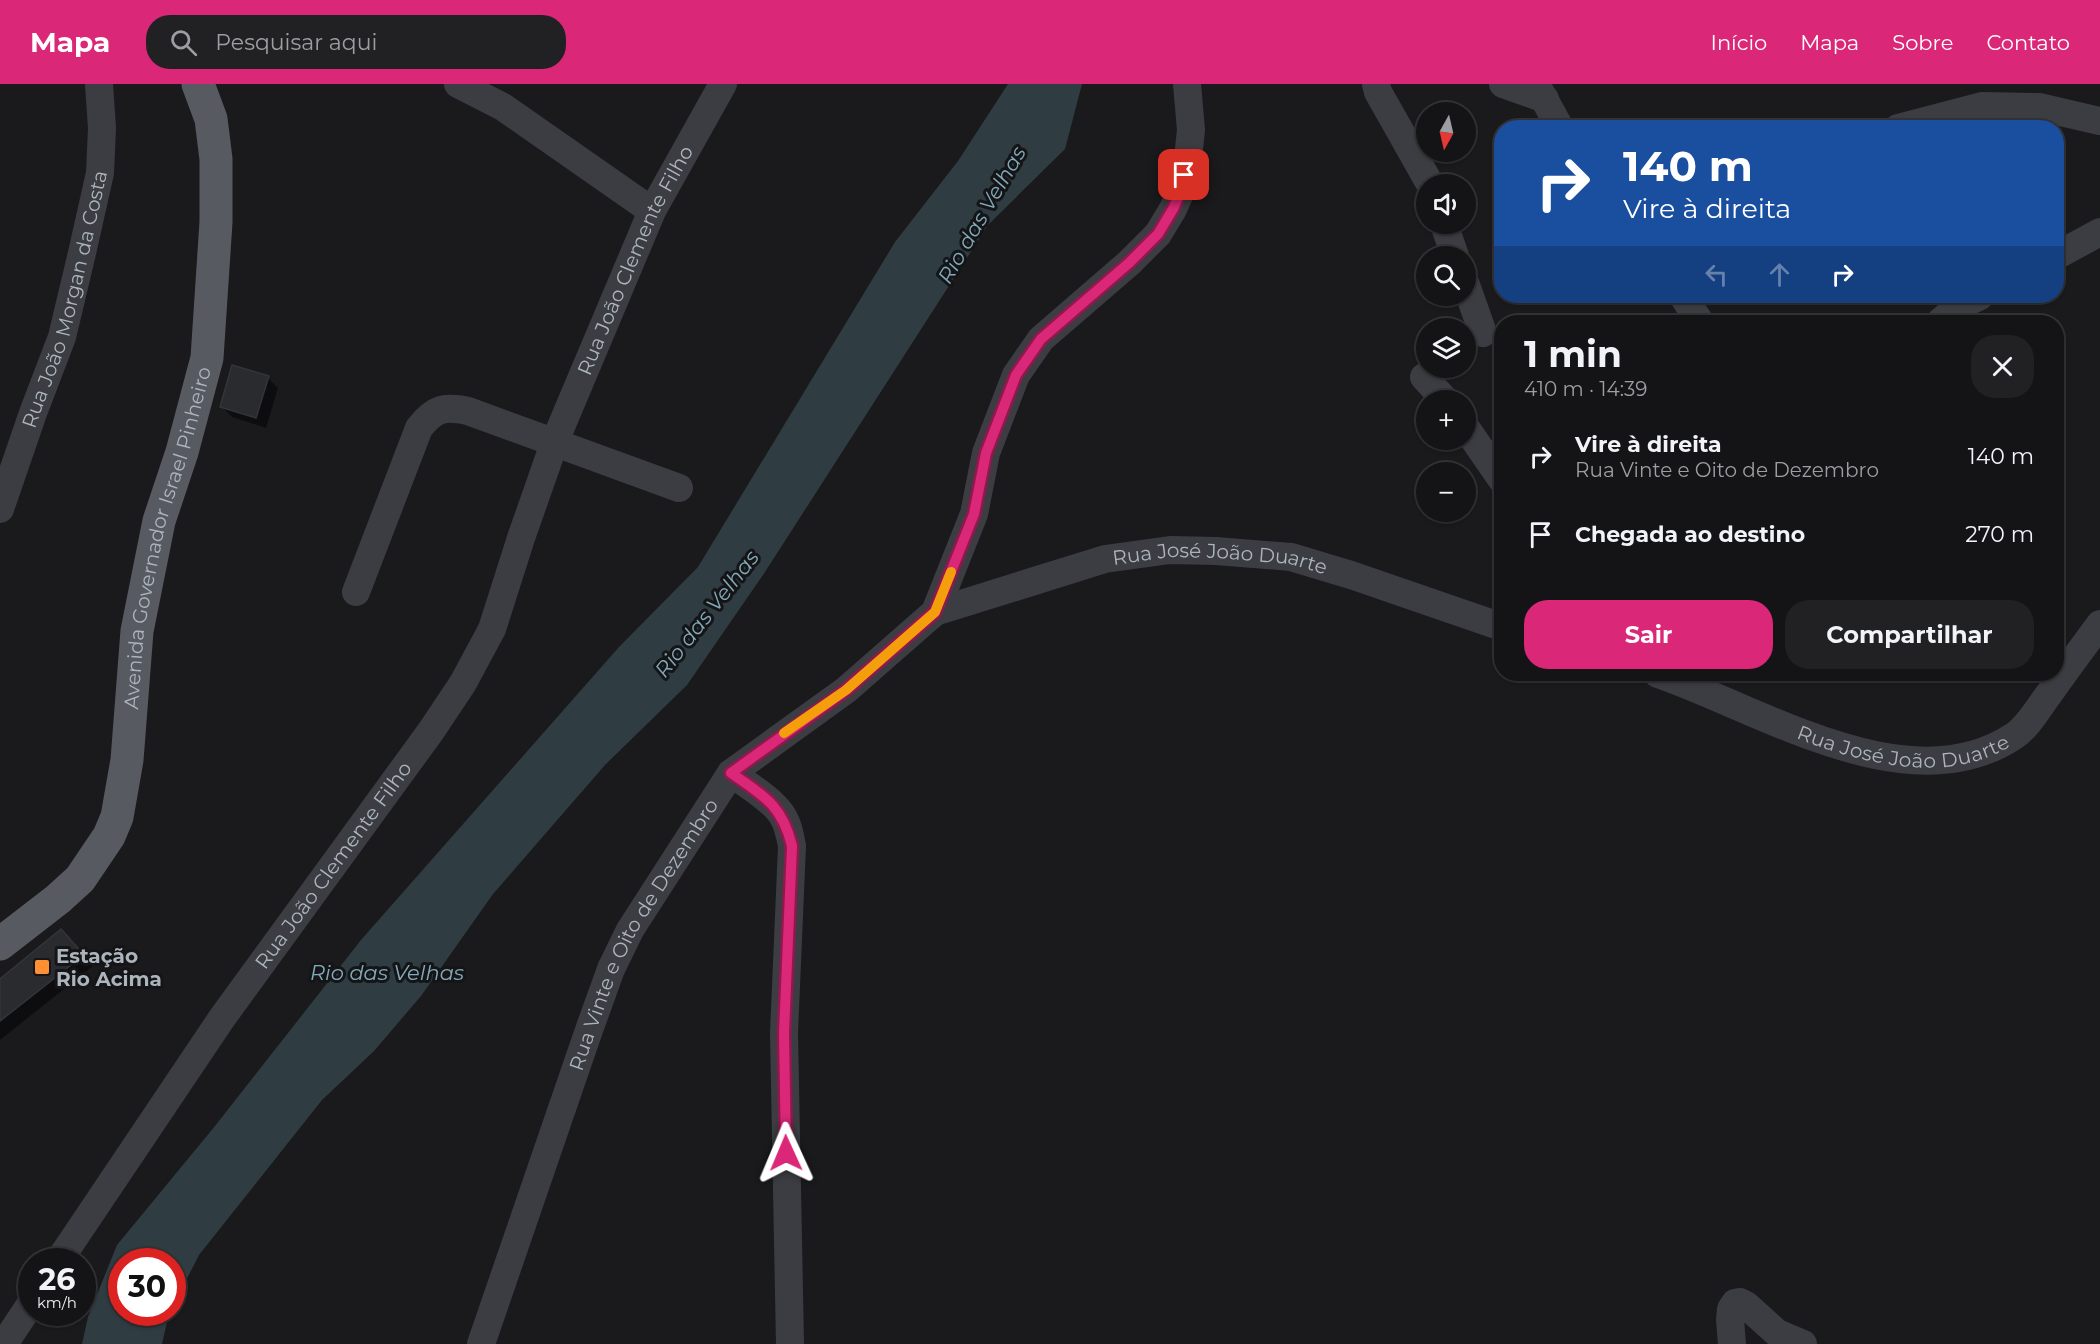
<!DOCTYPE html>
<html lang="pt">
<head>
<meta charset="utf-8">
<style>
	body { margin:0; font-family:Montserrat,sans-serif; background:#212123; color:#f1f3f6; height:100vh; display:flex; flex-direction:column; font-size:22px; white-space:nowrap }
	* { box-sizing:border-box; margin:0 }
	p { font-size:20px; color:#9d9ea1 }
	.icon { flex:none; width:33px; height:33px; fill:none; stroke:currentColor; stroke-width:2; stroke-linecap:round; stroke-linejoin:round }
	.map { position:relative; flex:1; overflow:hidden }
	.details { position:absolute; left:1494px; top:231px; width:570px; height:366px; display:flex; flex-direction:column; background:#141416; border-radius:24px; box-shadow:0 2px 4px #0004,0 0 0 2px #333335 }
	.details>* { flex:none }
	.top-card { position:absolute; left:1494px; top:36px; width:570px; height:183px; border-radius:24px; box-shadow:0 2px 4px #0004,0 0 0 2px #333335; background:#1a4fa0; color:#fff; overflow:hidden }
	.needle { width:39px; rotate:188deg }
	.fabs { position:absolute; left:1416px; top:18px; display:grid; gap:12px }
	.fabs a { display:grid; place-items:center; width:60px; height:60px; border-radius:50%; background:#141416; box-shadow:0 2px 4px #0004,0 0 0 2px #333335; font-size:30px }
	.speed { position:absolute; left:18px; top:1164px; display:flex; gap:12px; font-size:30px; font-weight:700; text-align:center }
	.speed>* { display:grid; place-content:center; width:78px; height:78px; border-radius:50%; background:#141416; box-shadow:0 2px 4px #0004,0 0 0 2px #333335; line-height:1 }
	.speed small { font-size:15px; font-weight:400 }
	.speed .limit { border:9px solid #d22; background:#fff; color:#111 }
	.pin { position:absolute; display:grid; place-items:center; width:51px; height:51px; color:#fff; margin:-26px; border-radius:12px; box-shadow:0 3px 9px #0006 }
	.me { position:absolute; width:66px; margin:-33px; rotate:359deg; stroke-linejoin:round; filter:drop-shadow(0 0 4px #0008) }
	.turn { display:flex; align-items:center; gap:21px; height:126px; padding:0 30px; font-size:27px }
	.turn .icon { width:78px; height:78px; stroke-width:2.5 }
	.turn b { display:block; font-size:42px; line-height:51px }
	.lanes { display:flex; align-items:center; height:57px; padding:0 30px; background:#0003; justify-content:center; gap:30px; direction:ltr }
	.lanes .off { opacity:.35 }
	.round { display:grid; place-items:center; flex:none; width:63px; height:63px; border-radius:24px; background:#212123 }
	.summary { display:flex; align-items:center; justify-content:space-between; height:102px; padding:0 30px }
	h1 { font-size:36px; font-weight:700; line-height:45px }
	.action { display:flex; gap:12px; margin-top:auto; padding:12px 30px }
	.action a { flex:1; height:69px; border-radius:24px; background:#db2777; color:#fff; font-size:24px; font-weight:700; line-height:69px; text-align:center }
	.action a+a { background:#212123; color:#f1f3f6 }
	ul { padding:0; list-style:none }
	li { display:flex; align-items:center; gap:18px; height:78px; padding:0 30px }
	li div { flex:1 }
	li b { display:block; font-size:22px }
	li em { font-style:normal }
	header { display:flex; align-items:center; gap:36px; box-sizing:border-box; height:84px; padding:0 30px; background:#db2777; color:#fff }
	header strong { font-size:28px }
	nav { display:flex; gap:33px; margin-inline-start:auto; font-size:21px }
	.search { width:420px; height:54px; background:#212123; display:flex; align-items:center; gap:15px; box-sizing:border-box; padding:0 21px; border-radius:24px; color:#9d9ea1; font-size:22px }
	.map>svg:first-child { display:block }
</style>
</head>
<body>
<header>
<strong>Mapa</strong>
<div class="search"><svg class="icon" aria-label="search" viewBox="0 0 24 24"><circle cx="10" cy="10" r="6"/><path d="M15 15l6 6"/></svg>Pesquisar aqui</div>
<nav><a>Início</a><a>Mapa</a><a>Sobre</a><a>Contato</a></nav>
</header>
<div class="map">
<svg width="2100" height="1260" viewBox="0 0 2100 1260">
	<rect width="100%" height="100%" fill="#1a1a1d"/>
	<!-- water -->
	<polygon fill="#2f3d42" points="1008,0 1082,0 1065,65 988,141 765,488 687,601 605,681 493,810 421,912 374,967 322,1016 199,1171 173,1222 172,1178 122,1178 122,1228 169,1229 162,1260 82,1260 88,1233 117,1161 215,1042 361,856 619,563 698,483 895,158 958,77"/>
	<!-- shadow -->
	<g fill="#0007">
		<polygon points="268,294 278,304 266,344 232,333 221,322"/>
		<polygon points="72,858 93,882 0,956 0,897"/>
	</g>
	<!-- building -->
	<g fill="#2a2b2e" stroke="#343539" stroke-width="1.5">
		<polygon points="232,281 269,292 256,334 220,323"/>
		<polygon points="61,845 84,871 0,937 0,895"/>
	</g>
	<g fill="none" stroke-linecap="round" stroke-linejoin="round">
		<!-- minor -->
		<g stroke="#3b3d42" stroke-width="28">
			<polyline points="458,0 503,23 652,127"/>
			<polyline points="1376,0 1378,8 1430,100"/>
			<polyline points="1503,0 1545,15"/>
			<polyline points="1536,0 1560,44"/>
			<polyline points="1898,44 1982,22 2039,23 2100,37"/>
			<polyline points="1444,140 1455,172"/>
			<polyline points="2056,172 2100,148"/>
			<polyline points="1466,201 1483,249"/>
			<polyline points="1683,212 1700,238"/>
			<polyline points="1940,238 1957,223 1980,212"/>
			<polyline points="1424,293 1445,316"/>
			<polyline points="1466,344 1502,396"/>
			<path id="s1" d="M0,425L33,329L62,253L82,169L100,89L102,44L99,0"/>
			<path d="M356,508L419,344C435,324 444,322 468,327L679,404"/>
			<path id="s2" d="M935,528L1105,475L1170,466L1216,467L1291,473L1351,491L1502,543"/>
			<path id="s3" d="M1658,590C1760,625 1909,722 2014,652C2028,643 2039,623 2049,610C2066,586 2083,563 2100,540"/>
			<path d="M731,689C746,700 772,715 782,731C788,740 790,751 792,762L784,949L790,1260"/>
			<path id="s4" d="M58,1178L222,934L431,647L463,599L492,545L521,454L555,357L652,127L723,0"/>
			<polyline points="4,1260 32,1218"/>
			<path id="s5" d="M481,1260L589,946L611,885L630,846L731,689L846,606L935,528L974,430L986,369L1016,291L1041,255L1129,179L1158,150L1173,125L1181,107L1188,74L1191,46L1187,0"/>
			<polyline points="1732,1260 1730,1236 1731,1225 1735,1219 1740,1218 1746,1221 1777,1249 1803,1260"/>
		</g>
		<!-- major -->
		<path stroke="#575b61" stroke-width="33" id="s6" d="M0,860L58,815L80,795L109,752L117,733L127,676L137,547L159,437L182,368L207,274L216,138V75L211,35L198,0"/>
	</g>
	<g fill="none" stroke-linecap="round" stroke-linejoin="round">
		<defs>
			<path id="route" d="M786,1069L784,949L792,762C782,721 764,712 731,689L846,606L935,528L974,430L986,369L1016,291L1041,255L1129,179L1158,150L1173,125L1181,107L1184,91"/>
		</defs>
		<!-- route casing -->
		<use href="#route" stroke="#8e194d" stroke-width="15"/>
		<!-- route -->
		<use href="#route" stroke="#db2777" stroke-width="10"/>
		<!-- slow -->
		<polyline stroke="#f59e0b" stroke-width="10" points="784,649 846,606 935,528 951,488"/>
	</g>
	<!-- markers -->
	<rect fill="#fc9032" stroke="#151518" stroke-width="2" x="34" y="875" width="16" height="16" rx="3"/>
	<g text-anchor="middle" stroke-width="6" stroke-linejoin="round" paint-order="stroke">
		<!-- street labels -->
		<g font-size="20" fill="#acb4bd" stroke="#151518">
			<text dy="7" stroke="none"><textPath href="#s4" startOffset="1164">Rua João Clemente Filho</textPath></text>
			<text dy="7" stroke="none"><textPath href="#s1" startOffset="220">Rua João Morgan da Costa</textPath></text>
			<text dy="7" stroke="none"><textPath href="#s6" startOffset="460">Avenida Governador Israel Pinheiro</textPath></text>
			<text dy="7" stroke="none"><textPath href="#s2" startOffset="294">Rua José João Duarte</textPath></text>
			<text dy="7" stroke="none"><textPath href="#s3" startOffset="260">Rua José João Duarte</textPath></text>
			<text dy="7" stroke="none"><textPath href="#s4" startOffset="483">Rua João Clemente Filho</textPath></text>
			<text dy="7" stroke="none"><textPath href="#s5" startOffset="442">Rua Vinte e Oito de Dezembro</textPath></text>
		</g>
		<!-- poi labels -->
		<g font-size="20" font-weight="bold" fill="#acb4bd" stroke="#151518" text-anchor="start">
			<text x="56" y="879">Estação<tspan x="56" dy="23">Rio Acima</tspan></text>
		</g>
		<!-- water labels -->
		<g font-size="21" font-style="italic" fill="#82aab9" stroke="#151518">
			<text transform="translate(982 131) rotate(-60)" y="7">Rio das Velhas</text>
			<text transform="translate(707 530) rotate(-52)" y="7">Rio das Velhas</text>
			<text x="387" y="896">Rio das Velhas</text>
		</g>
	</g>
</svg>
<div class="fabs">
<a><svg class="needle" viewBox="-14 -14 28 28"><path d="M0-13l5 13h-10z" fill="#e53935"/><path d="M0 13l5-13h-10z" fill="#9d9ea1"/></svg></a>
<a><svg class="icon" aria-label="sound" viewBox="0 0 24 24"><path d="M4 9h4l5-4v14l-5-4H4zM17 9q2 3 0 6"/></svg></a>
<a><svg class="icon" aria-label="search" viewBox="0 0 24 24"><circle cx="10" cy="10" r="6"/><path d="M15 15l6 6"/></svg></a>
<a><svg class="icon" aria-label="layers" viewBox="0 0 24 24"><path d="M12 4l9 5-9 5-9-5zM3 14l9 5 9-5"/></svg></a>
<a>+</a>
<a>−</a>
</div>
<div class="speed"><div>26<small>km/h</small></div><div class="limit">30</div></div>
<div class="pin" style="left:1184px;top:91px;background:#d93025"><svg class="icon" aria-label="arrive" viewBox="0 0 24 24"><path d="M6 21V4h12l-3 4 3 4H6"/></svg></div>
<svg class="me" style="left:786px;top:1069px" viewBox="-20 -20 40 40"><path d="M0-17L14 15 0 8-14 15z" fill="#db2777" stroke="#fff" stroke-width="4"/></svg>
<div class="top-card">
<div class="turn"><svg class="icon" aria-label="right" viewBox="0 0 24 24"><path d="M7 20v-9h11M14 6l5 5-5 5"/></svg><div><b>140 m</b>Vire à direita</div></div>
<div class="lanes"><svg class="icon off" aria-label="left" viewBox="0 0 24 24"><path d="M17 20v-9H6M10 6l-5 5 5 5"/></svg><svg class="icon off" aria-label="ahead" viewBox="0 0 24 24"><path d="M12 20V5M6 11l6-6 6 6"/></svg><svg class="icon" aria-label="right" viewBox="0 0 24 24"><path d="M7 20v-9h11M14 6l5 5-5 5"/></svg></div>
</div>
<section class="details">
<div class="summary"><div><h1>1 min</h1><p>410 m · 14:39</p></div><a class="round"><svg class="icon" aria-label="close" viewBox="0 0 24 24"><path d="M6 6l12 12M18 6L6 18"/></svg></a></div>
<ul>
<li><svg class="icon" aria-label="right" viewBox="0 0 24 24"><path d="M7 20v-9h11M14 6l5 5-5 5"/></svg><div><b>Vire à direita</b><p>Rua Vinte e Oito de Dezembro</p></div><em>140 m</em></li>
<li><svg class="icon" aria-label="arrive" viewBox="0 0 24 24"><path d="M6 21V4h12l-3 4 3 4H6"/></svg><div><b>Chegada ao destino</b></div><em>270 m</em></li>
</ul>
<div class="action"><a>Sair</a><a>Compartilhar</a></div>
</section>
</div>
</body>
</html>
